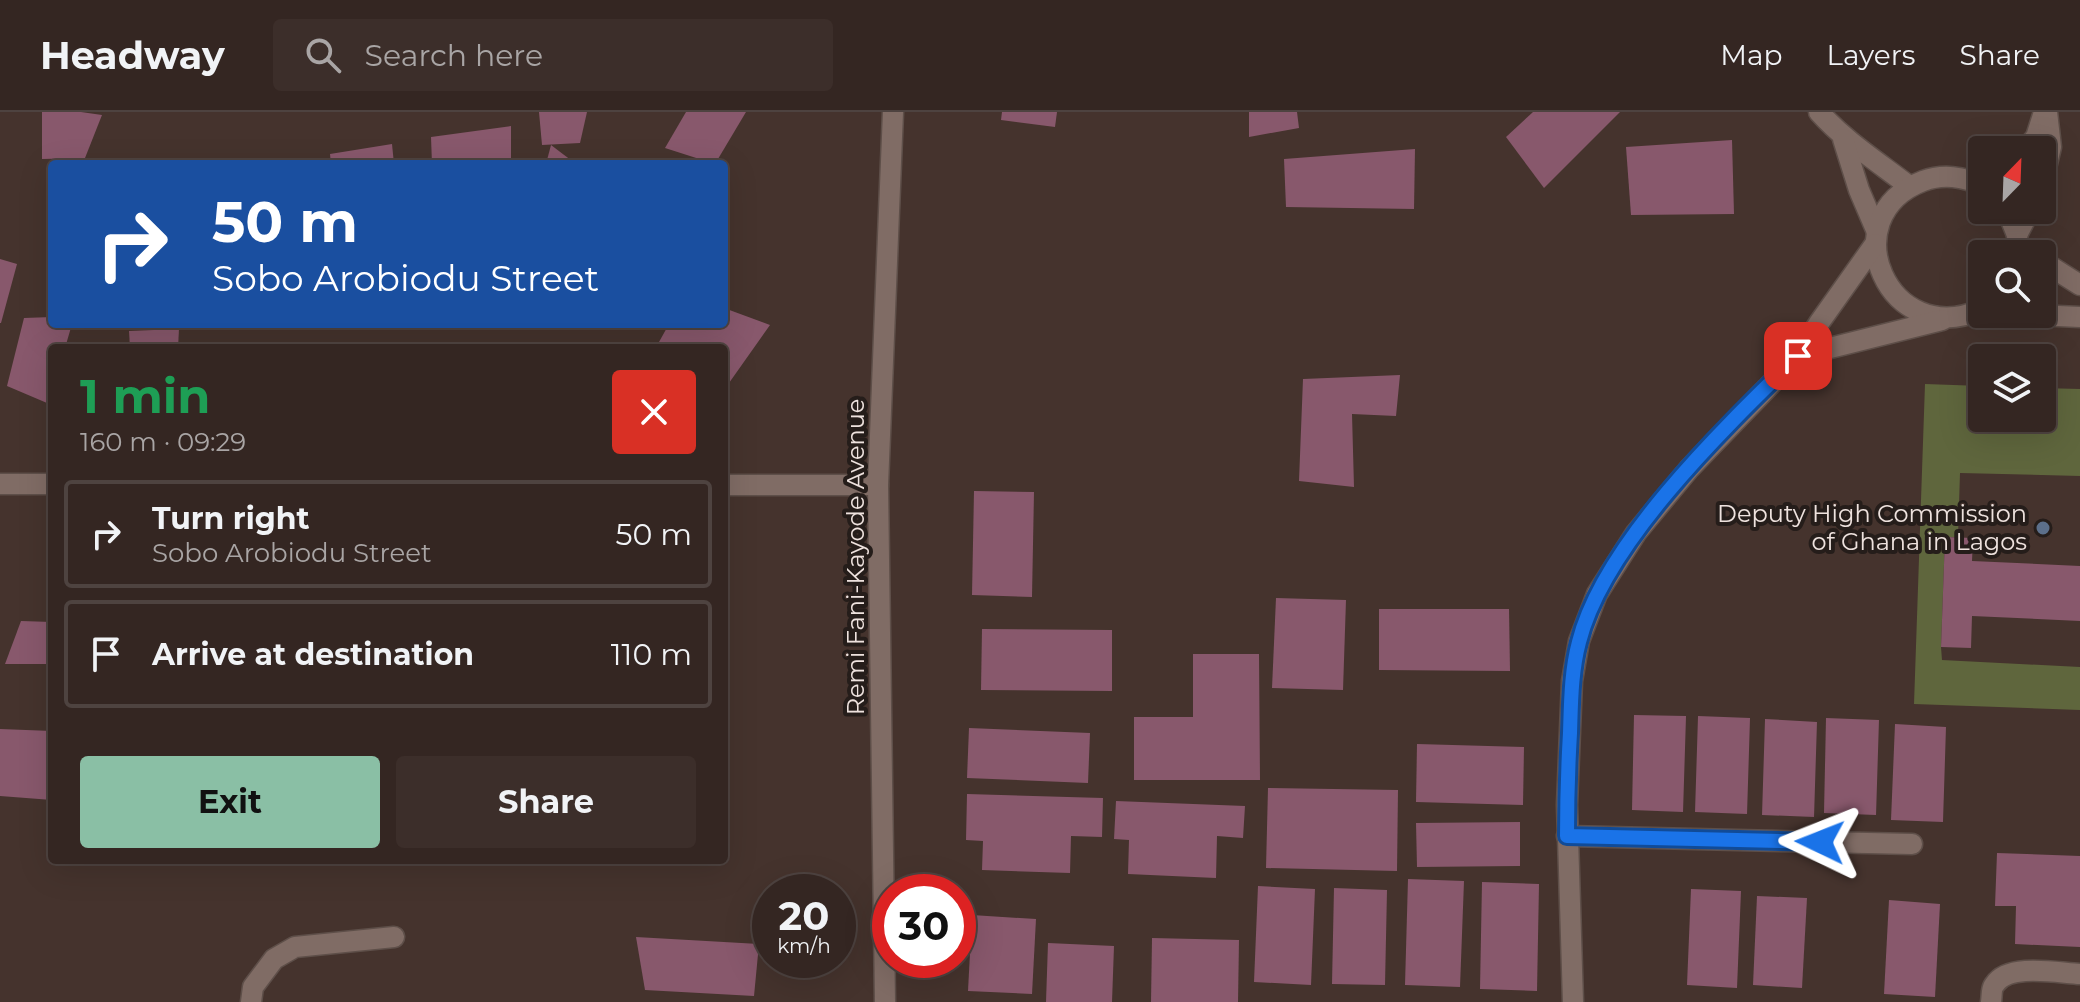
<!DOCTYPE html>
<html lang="en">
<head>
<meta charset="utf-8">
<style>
	body { margin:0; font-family:Montserrat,sans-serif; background:#3c2e2a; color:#f1f3f6; height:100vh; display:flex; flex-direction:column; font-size:30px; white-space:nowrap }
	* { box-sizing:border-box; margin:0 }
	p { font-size:26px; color:#a9a5a5 }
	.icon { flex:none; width:44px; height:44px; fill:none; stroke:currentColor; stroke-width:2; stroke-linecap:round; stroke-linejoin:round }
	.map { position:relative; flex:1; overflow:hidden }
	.sheet { position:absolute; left:48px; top:232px; width:680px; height:520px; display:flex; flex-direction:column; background:#342622; border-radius:8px; box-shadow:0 8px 32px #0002,0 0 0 2px #4e4340 }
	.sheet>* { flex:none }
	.guide { position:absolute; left:48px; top:48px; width:680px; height:168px; border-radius:8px; box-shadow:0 8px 32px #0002,0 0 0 2px #4e4340; background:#1a4fa0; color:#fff; overflow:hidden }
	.needle { width:52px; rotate:23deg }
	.buttons { position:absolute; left:1968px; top:24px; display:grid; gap:16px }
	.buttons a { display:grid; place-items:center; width:88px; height:88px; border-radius:8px; background:#342622; box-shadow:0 8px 32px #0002,0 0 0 2px #4e4340; font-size:40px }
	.speed { position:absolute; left:752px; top:762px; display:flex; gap:16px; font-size:40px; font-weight:700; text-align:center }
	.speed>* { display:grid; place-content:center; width:104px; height:104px; border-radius:50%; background:#342622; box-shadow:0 8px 32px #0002,0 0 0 2px #4e4340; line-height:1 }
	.speed small { font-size:20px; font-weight:400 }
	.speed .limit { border:12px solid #d22; background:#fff; color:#111 }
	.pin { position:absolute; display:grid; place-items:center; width:68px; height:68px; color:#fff; margin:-34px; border-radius:16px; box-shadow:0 4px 12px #0006 }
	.me { position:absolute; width:88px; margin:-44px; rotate:272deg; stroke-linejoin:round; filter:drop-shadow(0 0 6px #0008) }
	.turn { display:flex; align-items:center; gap:28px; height:168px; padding:0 32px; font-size:36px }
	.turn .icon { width:104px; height:104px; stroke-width:2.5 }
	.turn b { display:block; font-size:56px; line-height:68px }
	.round { display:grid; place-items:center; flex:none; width:84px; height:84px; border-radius:8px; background:#3c2e2a }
	.headline { display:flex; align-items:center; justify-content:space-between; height:136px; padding:0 32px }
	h1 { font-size:48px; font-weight:700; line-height:60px; color:#1e9e55 }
	.button { display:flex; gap:16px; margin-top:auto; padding:16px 32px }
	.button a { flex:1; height:92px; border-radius:8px; background:#8abfa5; color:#111; font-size:32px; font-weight:700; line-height:92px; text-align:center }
	.button a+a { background:#3c2e2a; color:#f1f3f6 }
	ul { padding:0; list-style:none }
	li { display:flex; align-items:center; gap:24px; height:108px; margin:0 16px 12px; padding:0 16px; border:4px solid #4e4340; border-radius:8px }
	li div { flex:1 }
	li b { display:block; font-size:30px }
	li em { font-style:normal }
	header { display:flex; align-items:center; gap:48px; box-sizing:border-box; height:112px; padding:0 40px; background:#342622; border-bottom:2px solid #4e4340 }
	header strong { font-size:38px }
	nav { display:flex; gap:44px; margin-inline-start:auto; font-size:28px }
	.search { width:560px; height:72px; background:#3c2e2a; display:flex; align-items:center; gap:20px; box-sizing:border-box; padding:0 28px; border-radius:8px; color:#a9a5a5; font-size:30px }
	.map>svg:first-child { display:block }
</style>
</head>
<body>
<header>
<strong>Headway</strong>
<div class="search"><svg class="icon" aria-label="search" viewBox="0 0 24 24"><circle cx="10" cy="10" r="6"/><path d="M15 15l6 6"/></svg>Search here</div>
<nav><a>Map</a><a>Layers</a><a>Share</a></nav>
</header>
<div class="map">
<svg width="2080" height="890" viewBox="0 0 2080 890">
	<rect width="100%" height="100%" fill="#45332d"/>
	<!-- green -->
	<polygon fill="#5f663d" points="1925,272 1982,274 1982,306 2042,306 2042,276 2080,277 2080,364 1960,361 1958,425 1945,425 1941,535 1942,548 2080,555 2080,598 1914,592"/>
	<!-- building -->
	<g fill="#88586c">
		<polygon points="42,0 81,0 102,3 85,46 42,47"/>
		<polygon points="539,0 587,0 580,31 542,33"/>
		<polygon points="686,0 746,0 715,52 665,36"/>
		<polygon points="1002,0 1057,0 1055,15 1001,8"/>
		<polygon points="1249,0 1297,0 1299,16 1249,25"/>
		<polygon points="1533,0 1620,0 1544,76 1506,25"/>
		<polygon points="511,14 511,52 432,52 431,25"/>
		<polygon points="1732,28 1734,102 1631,103 1626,35"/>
		<polygon points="392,32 394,52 331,52 330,42"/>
		<polygon points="551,33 576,52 546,52"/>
		<polygon points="1415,37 1414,97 1286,95 1284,47"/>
		<polygon points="0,147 17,152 1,211 0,211"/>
		<polygon points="724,196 770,213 729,271 724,268 724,236 669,236 659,230 669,212 724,212"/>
		<polygon points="52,205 52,212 72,212 65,236 52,236 52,277 47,291 7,274 24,206"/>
		<polygon points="179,217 178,236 130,236 129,219"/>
		<polygon points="1400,263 1396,304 1352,302 1354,375 1299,369 1303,267"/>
		<polygon points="974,379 1034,380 1032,485 972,483"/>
		<polygon points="1945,425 1973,426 1972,449 2080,454 2080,509 1972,504 1971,536 1941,535"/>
		<polygon points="1276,486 1346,488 1343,578 1272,576"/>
		<polygon points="1379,497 1509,497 1510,559 1379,558"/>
		<polygon points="21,509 52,510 52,552 5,552"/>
		<polygon points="982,517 1112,518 1112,579 981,578"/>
		<polygon points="1193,542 1259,542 1260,668 1134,668 1134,605 1193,605"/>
		<polygon points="1634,603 1686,604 1683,700 1632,698"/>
		<polygon points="1698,604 1750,606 1747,702 1695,700"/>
		<polygon points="1826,606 1879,608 1876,703 1824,701"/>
		<polygon points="1765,607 1817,610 1814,705 1762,703"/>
		<polygon points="1895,612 1946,615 1943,710 1891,708"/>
		<polygon points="969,616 1090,621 1088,671 967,666"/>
		<polygon points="0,617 52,619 52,688 0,684"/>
		<polygon points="1417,632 1524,635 1523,693 1416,690"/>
		<polygon points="1268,676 1398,678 1397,759 1266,756"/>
		<polygon points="967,682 1103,686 1102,725 1071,724 1070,761 982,758 983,729 966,728"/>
		<polygon points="1116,689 1245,694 1243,726 1217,724 1216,766 1128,762 1129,728 1114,727"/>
		<polygon points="1520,710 1520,754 1417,755 1416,711"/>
		<polygon points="1997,741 2080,744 2080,835 2015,832 2016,794 1995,794"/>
		<polygon points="1408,767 1464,769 1460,875 1405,873"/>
		<polygon points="1482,770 1539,772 1537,879 1480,877"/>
		<polygon points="1258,774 1315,777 1311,873 1254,870"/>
		<polygon points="1334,776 1387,778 1385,873 1332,872"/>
		<polygon points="1691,777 1741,779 1737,876 1687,873"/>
		<polygon points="1757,784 1807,786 1802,876 1753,873"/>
		<polygon points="1889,788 1940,792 1935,885 1884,882"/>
		<polygon points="972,803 1036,807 1032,882 968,879"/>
		<polygon points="636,825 759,832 754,884 645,878"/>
		<polygon points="1152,826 1239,828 1238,890 1151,890"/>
		<polygon points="1048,831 1114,834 1112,890 1046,890"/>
	</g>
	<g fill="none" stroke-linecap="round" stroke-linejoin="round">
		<defs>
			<g id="minor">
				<path d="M1819,0C1845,29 1878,50 1909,74"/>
				<polyline points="1843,27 1859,78 1877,120"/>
				<polyline points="2025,38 2036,25 2044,0"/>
				<polyline points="2042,72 2051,35 2047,0"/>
				<path d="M1982,74C1964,64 1942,62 1923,69C1830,105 1889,240 1982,197"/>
				<polyline points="2007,98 2017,123 2018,142"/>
				<polyline points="2017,123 2030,98"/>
				<polyline points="2042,149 2080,173"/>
				<polyline points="2016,202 2080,205"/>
				<polyline points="1798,244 1942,208"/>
				<polyline points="0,372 52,372"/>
				<polyline points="724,373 878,373"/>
				<polyline points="1567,724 1912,732"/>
				<polyline points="251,890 253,875 274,847 295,835 394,825"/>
				<polyline points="885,890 878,373 893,0"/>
				<polyline points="1573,890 1567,693 1572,569 1579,529 1597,482 1636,421 1689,357 1798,244 1819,211 1875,132"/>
				<path d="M1991,890C1992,884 1991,876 1995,872C2009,851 2058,861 2080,862"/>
			</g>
		</defs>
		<!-- minor casing -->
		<use href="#minor" stroke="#5e4f49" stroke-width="23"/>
		<!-- minor -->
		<use href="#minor" stroke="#806c65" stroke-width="20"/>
	</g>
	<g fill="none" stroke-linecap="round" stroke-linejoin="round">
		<defs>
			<path id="route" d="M1798,244C1725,315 1604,431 1579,530C1571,560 1571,591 1570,621C1568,655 1567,690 1567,724L1820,730"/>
		</defs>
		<!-- route casing -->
		<use href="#route" stroke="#114b97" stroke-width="20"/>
		<!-- route -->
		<use href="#route" stroke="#1a73e8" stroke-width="14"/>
	</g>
	<!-- markers -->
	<circle fill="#5c6f8a" stroke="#251d1a" stroke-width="3" cx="2043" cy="416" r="8"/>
	<g text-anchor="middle" stroke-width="8" stroke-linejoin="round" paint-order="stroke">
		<!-- poi labels -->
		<g font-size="24" fill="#eee2de" stroke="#251d1a" text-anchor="end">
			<text x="2027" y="410">Deputy High Commission<tspan x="2027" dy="28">of Ghana in Lagos</tspan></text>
		</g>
		<!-- street labels -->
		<g font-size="24" fill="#eee2de" stroke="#251d1a">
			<text transform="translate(856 445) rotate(-90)" y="8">Remi Fani-Kayode Avenue</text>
		</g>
	</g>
</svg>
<div class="buttons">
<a><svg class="needle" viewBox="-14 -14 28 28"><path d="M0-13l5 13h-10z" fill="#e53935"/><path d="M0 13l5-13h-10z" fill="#a9a5a5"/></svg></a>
<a><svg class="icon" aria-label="search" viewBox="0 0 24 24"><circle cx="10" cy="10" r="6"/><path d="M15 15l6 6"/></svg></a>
<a><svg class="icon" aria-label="layers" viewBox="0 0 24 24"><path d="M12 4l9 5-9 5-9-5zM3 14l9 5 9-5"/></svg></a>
</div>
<div class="speed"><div>20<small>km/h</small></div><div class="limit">30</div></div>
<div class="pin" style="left:1798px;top:244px;background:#d93025"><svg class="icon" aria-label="arrive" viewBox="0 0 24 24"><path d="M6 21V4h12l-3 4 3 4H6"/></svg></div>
<svg class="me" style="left:1820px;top:730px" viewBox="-20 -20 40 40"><path d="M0-17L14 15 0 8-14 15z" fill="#1a73e8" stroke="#fff" stroke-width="4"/></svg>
<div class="guide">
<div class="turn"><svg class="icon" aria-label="right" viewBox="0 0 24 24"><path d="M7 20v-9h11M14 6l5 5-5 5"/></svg><div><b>50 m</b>Sobo Arobiodu Street</div></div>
</div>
<section class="sheet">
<div class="headline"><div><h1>1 min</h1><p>160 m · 09:29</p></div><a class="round" style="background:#d93025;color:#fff"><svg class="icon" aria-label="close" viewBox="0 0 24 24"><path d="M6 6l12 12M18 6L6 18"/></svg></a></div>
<ul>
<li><svg class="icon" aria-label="right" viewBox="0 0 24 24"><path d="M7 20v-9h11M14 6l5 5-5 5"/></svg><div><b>Turn right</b><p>Sobo Arobiodu Street</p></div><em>50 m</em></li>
<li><svg class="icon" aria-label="arrive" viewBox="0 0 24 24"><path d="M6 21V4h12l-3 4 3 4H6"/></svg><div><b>Arrive at destination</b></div><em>110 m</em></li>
</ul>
<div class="button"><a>Exit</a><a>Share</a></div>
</section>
</div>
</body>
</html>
